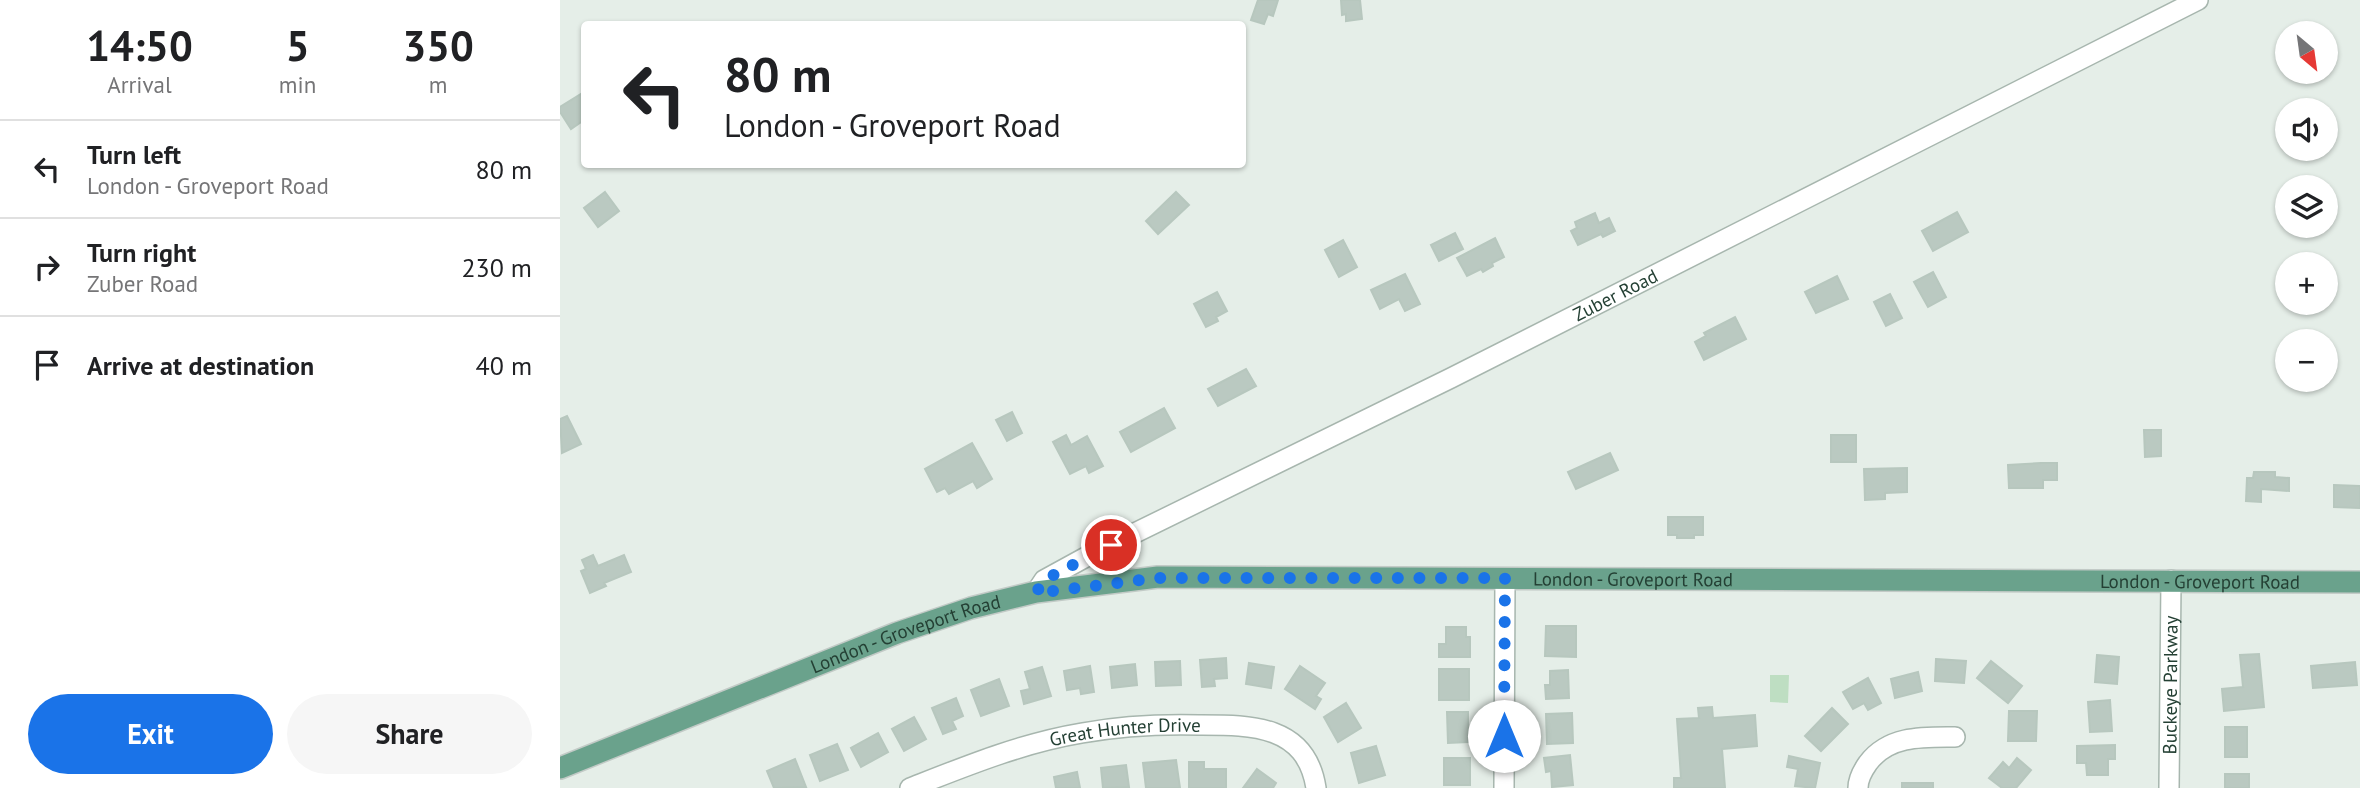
<!DOCTYPE html>
<html lang="en">
<head>
<meta charset="utf-8">
<style>
	body { margin:0; font-family:"PT Sans",sans-serif; background:#f6f6f6; color:#202124; height:100vh; display:flex; flex-direction:column; font-size:26px; white-space:nowrap }
	* { box-sizing:border-box; margin:0 }
	p { font-size:23px; color:#757577 }
	.icon { flex:none; width:38px; height:38px; fill:none; stroke:currentColor; stroke-width:2; stroke-linecap:round; stroke-linejoin:round }
	.map { position:relative; flex:1; overflow:hidden }
	.panel { display:flex; flex-direction:column; background:#fff; width:560px }
	.panel>* { flex:none }
	.guide { position:absolute; left:21px; top:21px; width:665px; height:147px; border-radius:7px; box-shadow:0 2px 5px #0004; background:#fff; color:#202124; overflow:hidden }
	.needle { width:46px; rotate:151deg }
	.buttons { position:absolute; left:1715px; top:21px; display:grid; gap:14px }
	.buttons a { display:grid; place-items:center; width:63px; height:63px; border-radius:50%; background:#fff; box-shadow:0 2px 5px #0004; font-size:35px }
	.pin { position:absolute; display:grid; place-items:center; width:60px; height:60px; color:#fff; margin:-30px; border:4px solid #fff; border-radius:50%; box-shadow:0 2px 7px #0007 }
	.me { position:absolute; width:77px; margin:-38px; rotate:0deg; stroke-linejoin:round; filter:drop-shadow(0 0 5px #0008) }
	.turn { display:flex; align-items:center; gap:24px; height:147px; padding:0 28px; font-size:32px }
	.turn .icon { width:91px; height:91px; stroke-width:2.5 }
	.turn b { display:block; font-size:49px; line-height:60px }
	.eta { display:flex; justify-content:space-evenly; align-items:center; height:119px; text-align:center }
	.eta b { font-size:42px; font-weight:600; line-height:49px }
	.primary-button { display:flex; gap:14px; margin-top:auto; padding:14px 28px }
	.primary-button a { flex:1; height:80px; border-radius:42px; background:#1a73e8; color:#fff; font-size:28px; font-weight:600; line-height:80px; text-align:center }
	.primary-button a+a { background:#f6f6f6; color:#202124 }
	ul { padding:0; list-style:none }
	li { display:flex; align-items:center; gap:21px; height:98px; padding:0 28px; border-top:2px solid #e0e0e0 }
	li div { flex:1 }
	li b { display:block; font-size:26px }
	li em { font-style:normal }
	main { display:flex; flex:1; min-height:0 }
	.map>svg:first-child { display:block }
</style>
</head>
<body>
<main>
<section class="panel">
<div class="eta">
<div><b>14:50</b><p>Arrival</p></div>
<div><b>5</b><p>min</p></div>
<div><b>350</b><p>m</p></div>
</div>
<ul>
<li><svg class="icon" aria-label="left" viewBox="0 0 24 24"><path d="M17 20v-9H6M10 6l-5 5 5 5"/></svg><div><b>Turn left</b><p>London - Groveport Road</p></div><em>80 m</em></li>
<li><svg class="icon" aria-label="right" viewBox="0 0 24 24"><path d="M7 20v-9h11M14 6l5 5-5 5"/></svg><div><b>Turn right</b><p>Zuber Road</p></div><em>230 m</em></li>
<li><svg class="icon" aria-label="arrive" viewBox="0 0 24 24"><path d="M6 21V4h12l-3 4 3 4H6"/></svg><div><b>Arrive at destination</b></div><em>40 m</em></li>
</ul>
<div class="primary-button"><a>Exit</a><a>Share</a></div>
</section>
<div class="map">
<svg width="1800" height="788" viewBox="0 0 1800 788">
	<rect width="100%" height="100%" fill="#e5eee8"/>
	<!-- green -->
	<polygon fill="#bedec2" points="1210,675 1229,675 1228,703 1210,702"/>
	<!-- building -->
	<g fill="#bac9c1" stroke="#b7c7be" stroke-width="2">
		<polygon points="698,0 718,0 713,16 708,14 704,24 691,20"/>
		<polygon points="781,0 800,0 802,19 786,21 786,14 782,15"/>
		<polygon points="24,92 24,120 11,129 0,112 0,107"/>
		<polygon points="45,192 59,211 38,227 24,208"/>
		<polygon points="616,192 629,205 598,234 586,221"/>
		<polygon points="1397,212 1408,232 1373,251 1362,231"/>
		<polygon points="1035,213 1039,223 1049,218 1055,231 1043,237 1041,234 1018,245 1011,231 1017,228 1015,222"/>
		<polygon points="895,233 903,249 879,261 871,245"/>
		<polygon points="935,238 944,257 932,263 933,266 923,272 921,269 907,276 897,258"/>
		<polygon points="783,240 797,267 779,277 765,250"/>
		<polygon points="1373,272 1386,297 1368,307 1354,282"/>
		<polygon points="845,274 860,304 845,311 839,299 820,309 811,290"/>
		<polygon points="1277,276 1288,299 1256,313 1245,292"/>
		<polygon points="657,292 667,311 656,317 658,321 646,327 634,304"/>
		<polygon points="1330,294 1342,318 1326,326 1314,302"/>
		<polygon points="1175,317 1186,339 1144,360 1135,342 1146,336 1144,333"/>
		<polygon points="686,369 696,386 658,406 648,389"/>
		<polygon points="604,408 615,428 571,452 560,432"/>
		<polygon points="452,412 462,433 447,441 436,420"/>
		<polygon points="7,416 21,444 2,453 0,419"/>
		<polygon points="1584,430 1601,430 1601,456 1585,457"/>
		<polygon points="506,435 511,445 527,436 543,466 529,473 526,466 510,474 493,442"/>
		<rect x="1271" y="435" width="25" height="27"/>
		<polygon points="412,443 432,479 417,488 413,481 389,494 385,488 377,492 365,469"/>
		<polygon points="1050,453 1058,470 1016,489 1008,472"/>
		<polygon points="1481,463 1497,463 1497,480 1483,480 1483,488 1449,488 1448,465"/>
		<polygon points="1347,468 1347,492 1325,493 1325,499 1305,500 1304,469"/>
		<polygon points="1694,472 1715,472 1715,477 1729,478 1729,491 1701,489 1701,502 1686,501 1687,478 1693,478"/>
		<polygon points="1774,485 1800,486 1800,508 1774,507"/>
		<polygon points="1108,517 1143,517 1143,535 1134,535 1134,538 1117,538 1117,535 1108,535"/>
		<polygon points="33,555 38,566 64,555 71,572 44,583 46,586 30,593 21,571 26,569 22,560"/>
		<polygon points="986,626 1016,626 1016,657 985,656"/>
		<polygon points="886,627 906,627 906,637 910,637 910,657 879,657 879,644 886,644"/>
		<polygon points="1699,654 1704,707 1664,711 1662,689 1683,687 1680,655"/>
		<polygon points="1537,655 1559,657 1557,684 1535,682"/>
		<polygon points="666,658 667,678 654,679 655,686 642,687 640,660"/>
		<polygon points="1376,659 1406,661 1404,683 1375,681"/>
		<polygon points="620,661 621,685 596,686 595,662"/>
		<polygon points="1431,661 1462,686 1448,703 1417,678"/>
		<polygon points="1795,662 1797,685 1753,688 1751,666"/>
		<polygon points="689,663 714,667 711,688 686,684"/>
		<polygon points="575,664 577,685 552,688 550,667"/>
		<polygon points="530,666 534,692 521,694 520,688 507,690 504,671"/>
		<polygon points="740,666 765,683 756,696 761,699 755,709 725,689"/>
		<polygon points="482,667 491,696 464,704 461,691 470,689 465,672"/>
		<rect x="879" y="669" width="30" height="31"/>
		<polygon points="1008,670 1009,698 986,699 985,685 990,685 990,671"/>
		<polygon points="1358,672 1362,691 1335,698 1331,679"/>
		<polygon points="1308,678 1321,703 1308,710 1304,703 1293,709 1283,692"/>
		<polygon points="439,679 449,706 421,716 411,690"/>
		<polygon points="396,698 403,716 392,721 396,729 383,734 372,708"/>
		<polygon points="1550,700 1552,731 1530,732 1528,702"/>
		<polygon points="786,703 801,728 778,742 764,717"/>
		<polygon points="1152,707 1153,718 1195,715 1197,746 1162,749 1165,788 1114,788 1114,778 1121,778 1117,719 1139,718 1138,708"/>
		<polygon points="1272,708 1288,724 1261,751 1245,736"/>
		<polygon points="1449,711 1477,711 1476,741 1448,741"/>
		<polygon points="887,712 908,712 908,742 888,743"/>
		<polygon points="1012,713 1013,743 987,744 986,714"/>
		<polygon points="354,717 366,739 344,751 332,729"/>
		<rect x="1665" y="727" width="22" height="30"/>
		<polygon points="318,733 328,752 301,767 291,748"/>
		<polygon points="277,744 288,770 260,781 250,755"/>
		<polygon points="1555,745 1555,759 1548,759 1548,775 1527,775 1526,763 1517,763 1517,746"/>
		<polygon points="816,746 825,775 799,783 791,753"/>
		<polygon points="1010,755 1013,785 992,787 991,771 986,772 984,758"/>
		<polygon points="1229,756 1260,763 1255,788 1235,786 1238,769 1227,767"/>
		<rect x="884" y="758" width="26" height="27"/>
		<polygon points="1457,758 1471,770 1456,788 1442,788 1429,778 1443,762 1449,768"/>
		<polygon points="235,759 246,787 214,788 207,771"/>
		<polygon points="616,760 620,788 586,788 583,763"/>
		<polygon points="629,762 644,762 644,769 666,769 666,788 629,788"/>
		<polygon points="566,765 569,787 543,788 541,768"/>
		<polygon points="697,769 716,783 713,788 683,788"/>
		<polygon points="517,772 520,788 496,788 494,777"/>
		<rect x="1665" y="774" width="24" height="14"/>
		<rect x="1342" y="783" width="31" height="5"/>
	</g>
	<g fill="none" stroke-linecap="round" stroke-linejoin="round">
		<defs>
			<g id="minor">
				<path id="s1" d="M476,592L484,580L526,557L891,378L1638,0"/>
				<path id="s2" d="M350,788C406,766 462,743 522,733C561,726 600,724 639,725C690,725 746,724 756,788"/>
				<polyline points="944,788 945,578"/>
				<path d="M1298,788C1298,779 1303,770 1308,763C1329,735 1364,737 1395,737"/>
				<path id="s3" d="M1609,788L1611,580"/>
			</g>
			<g id="major">
				<path id="s4" d="M0,768L337,633L411,608L476,592L598,577L1800,582"/>
			</g>
		</defs>
		<!-- minor casing -->
		<use href="#minor" stroke="#a7b6ae" stroke-width="22"/>
		<!-- major casing -->
		<use href="#major" stroke="#c2cac6" stroke-width="24"/>
		<!-- minor -->
		<use href="#minor" stroke="#fff" stroke-width="19"/>
		<!-- major -->
		<use href="#major" stroke="#6aa28c" stroke-width="21"/>
	</g>
	<g fill="none" stroke-linecap="round" stroke-linejoin="round">
		<!-- route -->
		<polyline stroke="#1a73e8" stroke-width="12" stroke-dasharray="0 21.6" points="551,545 484,580 476,593 598,578 945,578 944,736"/>
	</g>
	<g text-anchor="middle" stroke-width="5" stroke-linejoin="round" paint-order="stroke">
		<!-- street labels -->
		<g font-size="19" fill="#244034" stroke="#f5faf7">
			<text dy="7" stroke="none"><textPath href="#s1" startOffset="653">Zuber Road</textPath></text>
			<text dy="7" stroke="none"><textPath href="#s4" startOffset="1106">London - Groveport Road</textPath></text>
			<text dy="7" stroke="none"><textPath href="#s4" startOffset="1673">London - Groveport Road</textPath></text>
			<text dy="7" stroke="none"><textPath href="#s4" startOffset="371">London - Groveport Road</textPath></text>
			<text dy="7" stroke="none"><textPath href="#s3" startOffset="103">Buckeye Parkway</textPath></text>
			<text dy="7" stroke="none"><textPath href="#s2" startOffset="224">Great Hunter Drive</textPath></text>
		</g>
	</g>
</svg>
<div class="buttons">
<a><svg class="needle" viewBox="-14 -14 28 28"><path d="M0-13l5 13h-10z" fill="#e53935"/><path d="M0 13l5-13h-10z" fill="#757577"/></svg></a>
<a><svg class="icon" aria-label="sound" viewBox="0 0 24 24"><path d="M4 9h4l5-4v14l-5-4H4zM17 9q2 3 0 6"/></svg></a>
<a><svg class="icon" aria-label="layers" viewBox="0 0 24 24"><path d="M12 4l9 5-9 5-9-5zM3 14l9 5 9-5"/></svg></a>
<a>+</a>
<a>−</a>
</div>
<div class="pin" style="left:551px;top:545px;background:#d93025"><svg class="icon" aria-label="arrive" viewBox="0 0 24 24"><path d="M6 21V4h12l-3 4 3 4H6"/></svg></div>
<svg class="me" style="left:944px;top:736px" viewBox="-20 -20 40 40"><circle r="19" fill="#fff"/><path d="M0-13L10 11 0 6-10 11z" fill="#1a73e8"/></svg>
<div class="guide">
<div class="turn"><svg class="icon" aria-label="left" viewBox="0 0 24 24"><path d="M17 20v-9H6M10 6l-5 5 5 5"/></svg><div><b>80 m</b>London - Groveport Road</div></div>
</div>
</div>
</main>
</body>
</html>
